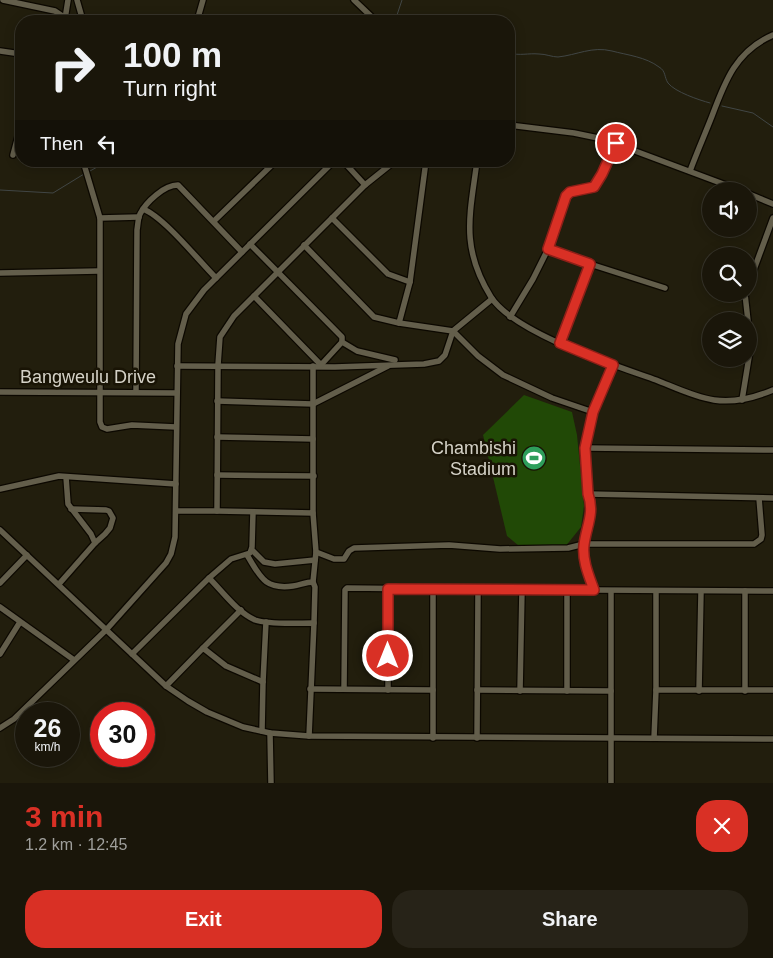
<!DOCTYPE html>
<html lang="en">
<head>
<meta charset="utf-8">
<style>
	body { margin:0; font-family:Helvetica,sans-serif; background:#272318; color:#f1f3f6; height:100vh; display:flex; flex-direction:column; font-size:19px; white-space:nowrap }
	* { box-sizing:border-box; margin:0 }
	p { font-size:16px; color:#9f9f9c }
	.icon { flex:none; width:28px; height:28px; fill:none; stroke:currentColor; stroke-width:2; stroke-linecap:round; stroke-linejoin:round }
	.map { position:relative; height:783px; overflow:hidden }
	.side { display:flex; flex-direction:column; background:#1a160a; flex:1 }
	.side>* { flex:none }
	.guide { position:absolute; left:15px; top:15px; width:500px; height:152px; border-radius:20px; box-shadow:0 2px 12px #0003,0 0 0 1px #38352b; background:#1a160a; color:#f1f3f6; overflow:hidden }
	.buttons { position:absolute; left:702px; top:182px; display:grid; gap:10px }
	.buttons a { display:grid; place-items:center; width:55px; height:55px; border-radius:50%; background:#1a160a; box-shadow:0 2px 12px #0003,0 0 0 1px #38352b; font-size:25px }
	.speed { position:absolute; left:15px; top:702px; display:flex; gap:10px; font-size:25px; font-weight:700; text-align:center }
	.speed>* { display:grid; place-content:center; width:65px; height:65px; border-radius:50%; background:#1a160a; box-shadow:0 2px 12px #0003,0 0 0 1px #38352b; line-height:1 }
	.speed small { font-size:12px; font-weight:400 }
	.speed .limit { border:8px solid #d22; background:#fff; color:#111 }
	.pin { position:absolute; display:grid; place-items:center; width:42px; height:42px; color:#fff; margin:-21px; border:2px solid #fff; border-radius:50%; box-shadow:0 1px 5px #0007 }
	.me { position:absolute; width:55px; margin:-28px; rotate:0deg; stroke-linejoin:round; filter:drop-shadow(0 0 4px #0008) }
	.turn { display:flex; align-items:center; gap:18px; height:105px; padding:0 25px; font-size:22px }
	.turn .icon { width:65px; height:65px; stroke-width:2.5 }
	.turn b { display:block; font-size:35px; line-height:42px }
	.then { display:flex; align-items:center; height:48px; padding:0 25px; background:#0003; gap:10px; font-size:19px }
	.round { display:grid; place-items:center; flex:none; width:52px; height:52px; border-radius:20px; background:#272318 }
	.head { display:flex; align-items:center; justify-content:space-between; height:85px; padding:0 25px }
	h1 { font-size:30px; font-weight:800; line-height:38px; color:#d93025 }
	.primary-button { display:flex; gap:10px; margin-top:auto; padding:10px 25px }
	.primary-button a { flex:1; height:58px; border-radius:20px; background:#d93025; color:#fff; font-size:20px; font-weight:800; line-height:58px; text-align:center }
	.primary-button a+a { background:#272318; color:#f1f3f6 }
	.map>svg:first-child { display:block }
</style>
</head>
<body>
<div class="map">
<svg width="773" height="783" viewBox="0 0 773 783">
	<rect width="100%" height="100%" fill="#221e0d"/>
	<!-- park -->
	<polygon fill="#214906" points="524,395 572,412 577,435 584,506 581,527 565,547 519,546 507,536 483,435"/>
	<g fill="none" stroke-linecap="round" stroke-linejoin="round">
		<!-- stream -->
		<g stroke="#414645" stroke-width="1">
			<polyline points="395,21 402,0"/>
			<path d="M509,53C520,56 528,53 539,54C546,54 552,57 558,57C577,55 592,46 612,51C627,55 646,57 659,67C666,71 664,77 668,83C675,92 699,100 710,103"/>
			<polyline points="722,106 753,113 773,127"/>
			<polyline points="90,171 108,161"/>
			<polyline points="0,190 53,193 84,174"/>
		</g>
		<defs>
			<g id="minor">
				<polyline points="3,0 55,11 70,21"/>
				<polyline points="77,0 83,21"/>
				<polyline points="354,0 376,21"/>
				<polyline points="65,19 68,0"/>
				<polyline points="197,21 203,0"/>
				<polyline points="0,51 21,54"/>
				<polyline points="509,125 574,133 603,139 742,191"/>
				<polyline points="13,155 21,125"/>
				<polyline points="83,161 100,218"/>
				<polyline points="343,161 365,185"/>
				<path d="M477,161C470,215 460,247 491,297C514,333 614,365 656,380C674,387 694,397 714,400C734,403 754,398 773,390"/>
				<path d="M690,171C697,152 705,134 712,116C725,81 736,51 773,35"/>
				<polyline points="749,194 773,204"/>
				<path d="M143,209C164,217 199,261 216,278"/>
				<polyline points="139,217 100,218 100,422 102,427 107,429 132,425 176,427"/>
				<polyline points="332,218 388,274 410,282"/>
				<polyline points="214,221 276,161"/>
				<polyline points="250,244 342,337 342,342 357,351 395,360"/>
				<polyline points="304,245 374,317 399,323 453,331 478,356 503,375 552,398 593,412"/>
				<polyline points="548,249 590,264 665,288"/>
				<polyline points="0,273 99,271"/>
				<polyline points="749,283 773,218"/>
				<polyline points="745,294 748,321"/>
				<polyline points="254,296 321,365"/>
				<polyline points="510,317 533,279 548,249 566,196 570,192 594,187 602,174 615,143"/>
				<polyline points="399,323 410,282 426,161"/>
				<polyline points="560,343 590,264"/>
				<polyline points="177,366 335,367 424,364 439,361 445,355 453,331 492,299"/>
				<polyline points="320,366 342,342"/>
				<polyline points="0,392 176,393"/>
				<path d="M136,392L137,230C138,224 138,218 140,214C146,202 164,185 178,185L242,252"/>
				<polyline points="742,400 750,351 749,335"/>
				<polyline points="217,401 313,404 388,366"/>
				<polyline points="217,437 313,439"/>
				<polyline points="585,448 773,450"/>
				<polyline points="217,475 314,476"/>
				<polyline points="66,477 68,504 91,534 95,543"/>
				<polyline points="0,489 59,476 176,484"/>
				<polyline points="588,494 773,498"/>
				<polyline points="176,511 217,511 218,365 220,337 234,316 365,185 395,161"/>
				<polyline points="217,511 313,513 313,366"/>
				<polyline points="313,513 316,552 334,559 344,559 349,551 354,548 449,545 500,549 568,548 584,544 754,544 761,539 762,535 759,498"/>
				<polyline points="0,530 166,686 188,701 207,712 243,727 270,733 309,736 773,739"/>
				<polyline points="252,550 264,562 275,564 315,560"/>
				<path d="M247,555C260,576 264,590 293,586C300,585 306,582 313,582"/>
				<polyline points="209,578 231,559 250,553 252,547 253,512"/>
				<polyline points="0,583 27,555"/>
				<polyline points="59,584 95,543 105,534 110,528 113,518 109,511 106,510 71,509"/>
				<path d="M595,590C589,576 582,560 584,545C585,527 595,513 588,494L585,448L593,412L613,365"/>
				<polyline points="656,591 656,690 773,690"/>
				<polyline points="0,607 74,660"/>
				<polyline points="314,623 315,587 313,582 316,552"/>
				<polyline points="203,648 241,610"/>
				<polyline points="0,654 20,622"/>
				<path d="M132,654L209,578C223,592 237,612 255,620C270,625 297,623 314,623L309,736"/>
				<polyline points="166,686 203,648 226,666 263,682"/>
				<polyline points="310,689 433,690"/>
				<polyline points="344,689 345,590 347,588 433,589"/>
				<polyline points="388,690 388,589"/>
				<polyline points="477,690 611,691"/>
				<polyline points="520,691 522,590"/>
				<polyline points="567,691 567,590"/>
				<polyline points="699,691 701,592"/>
				<polyline points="745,691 745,591"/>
				<polyline points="0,728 14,719 106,630 166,563 171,554 175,537 178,344 186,314 204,290 334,161"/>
				<polyline points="262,731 263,682 266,622"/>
				<polyline points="270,733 271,783"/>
				<polyline points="433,738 433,589 773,591"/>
				<polyline points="477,738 478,590"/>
				<polyline points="654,738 656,690"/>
				<polyline points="611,783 611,591"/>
			</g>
		</defs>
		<!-- minor casing -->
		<use href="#minor" stroke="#0c0800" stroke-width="8"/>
		<!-- minor -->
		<use href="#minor" stroke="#635e4b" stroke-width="5.5"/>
	</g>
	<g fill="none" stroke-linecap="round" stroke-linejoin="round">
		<defs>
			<path id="route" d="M388,656V589L594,590C589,576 582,560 584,545C586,527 595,513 588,494L585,448L593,412L613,365L560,343L590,264L548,249L566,196L570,192L594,187L602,174L616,143"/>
		</defs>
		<!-- route casing -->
		<use href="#route" stroke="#8d1f18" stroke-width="12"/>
		<!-- route -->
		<use href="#route" stroke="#d93025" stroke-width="9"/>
	</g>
	<!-- icons -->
	<defs>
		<symbol id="stadium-disc" viewBox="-11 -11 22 22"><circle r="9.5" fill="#2e9e5b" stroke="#191405"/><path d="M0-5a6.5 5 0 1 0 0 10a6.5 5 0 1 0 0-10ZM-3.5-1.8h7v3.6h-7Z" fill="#fff"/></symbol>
	</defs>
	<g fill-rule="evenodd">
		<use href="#stadium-disc" x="520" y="444" width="28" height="28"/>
	</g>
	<g text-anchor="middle" stroke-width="5" stroke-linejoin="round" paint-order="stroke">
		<!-- street labels -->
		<g font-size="18" fill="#d5d2c7" stroke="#191405">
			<text x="88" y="383">Bangweulu Drive</text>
		</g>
		<!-- poi labels -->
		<g font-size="18" fill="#d5d2c7" stroke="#191405" text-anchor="end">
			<text x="516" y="454">Chambishi<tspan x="516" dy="21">Stadium</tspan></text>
		</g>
	</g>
</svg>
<div class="buttons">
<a><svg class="icon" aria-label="sound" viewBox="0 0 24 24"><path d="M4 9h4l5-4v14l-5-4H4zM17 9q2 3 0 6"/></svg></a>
<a><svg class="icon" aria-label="search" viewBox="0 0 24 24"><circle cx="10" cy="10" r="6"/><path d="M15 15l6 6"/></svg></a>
<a><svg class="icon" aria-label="layers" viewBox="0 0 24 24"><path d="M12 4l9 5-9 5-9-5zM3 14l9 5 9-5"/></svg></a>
</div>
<div class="speed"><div>26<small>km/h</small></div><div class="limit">30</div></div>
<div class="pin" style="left:616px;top:143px;background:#d93025"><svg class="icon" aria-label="arrive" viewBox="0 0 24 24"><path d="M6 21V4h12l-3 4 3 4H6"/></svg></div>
<svg class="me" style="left:388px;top:656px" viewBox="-20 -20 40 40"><circle r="17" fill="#d93025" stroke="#fff" stroke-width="3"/><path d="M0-11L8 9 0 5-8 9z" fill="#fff"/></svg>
<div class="guide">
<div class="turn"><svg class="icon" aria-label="right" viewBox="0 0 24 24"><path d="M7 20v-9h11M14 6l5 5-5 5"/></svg><div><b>100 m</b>Turn right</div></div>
<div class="then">Then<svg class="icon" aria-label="left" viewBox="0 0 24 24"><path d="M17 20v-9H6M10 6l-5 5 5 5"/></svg></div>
</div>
</div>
<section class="side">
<div class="head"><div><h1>3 min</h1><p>1.2 km · 12:45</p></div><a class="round" style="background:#d93025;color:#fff"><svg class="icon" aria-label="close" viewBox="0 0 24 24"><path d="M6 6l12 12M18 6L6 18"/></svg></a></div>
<div class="primary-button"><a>Exit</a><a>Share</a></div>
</section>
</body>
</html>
